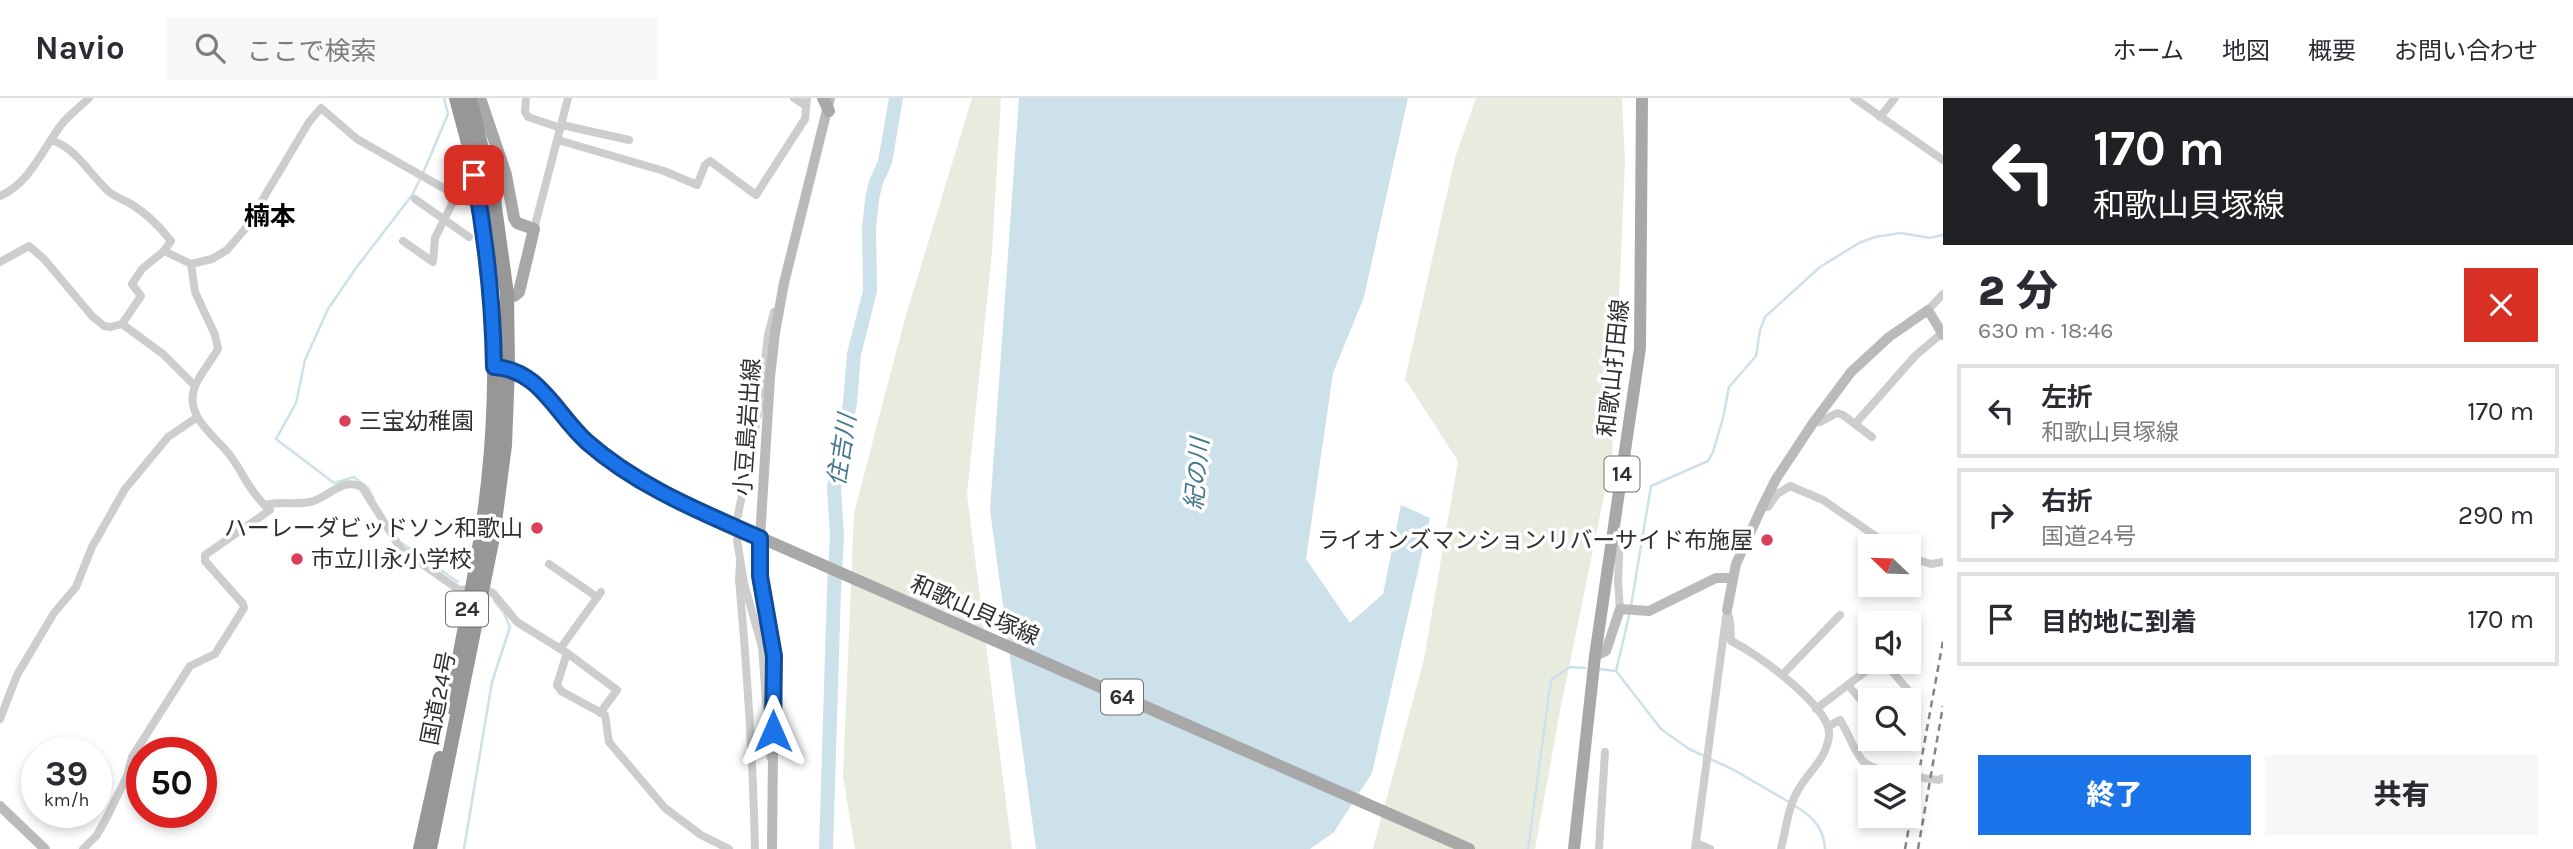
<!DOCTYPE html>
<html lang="ja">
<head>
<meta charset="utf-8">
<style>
	body { margin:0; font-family:Karla,"Noto Sans JP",sans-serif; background:#f7f7f7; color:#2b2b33; height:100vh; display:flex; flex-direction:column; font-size:26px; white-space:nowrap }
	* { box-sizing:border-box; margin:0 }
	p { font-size:23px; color:#7c7c81 }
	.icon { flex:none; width:38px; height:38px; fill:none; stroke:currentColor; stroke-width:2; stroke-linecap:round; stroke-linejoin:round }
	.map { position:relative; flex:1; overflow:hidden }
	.sheet { display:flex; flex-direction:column; background:#fff; width:630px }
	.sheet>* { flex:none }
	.banner { background:#202124; color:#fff; overflow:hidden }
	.needle { width:46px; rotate:293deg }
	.buttons { position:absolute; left:1858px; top:436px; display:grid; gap:14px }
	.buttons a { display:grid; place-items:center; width:63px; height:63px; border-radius:0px; background:#fff; box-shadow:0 4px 10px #0003; font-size:35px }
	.speed { position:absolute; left:21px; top:639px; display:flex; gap:14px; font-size:35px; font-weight:700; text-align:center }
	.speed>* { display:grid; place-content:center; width:91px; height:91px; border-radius:50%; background:#fff; box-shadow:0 4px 10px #0003; line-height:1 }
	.speed small { font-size:18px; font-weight:400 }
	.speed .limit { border:10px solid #d22; background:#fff; color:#111 }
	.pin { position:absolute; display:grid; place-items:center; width:60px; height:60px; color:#fff; margin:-30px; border-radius:14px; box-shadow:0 4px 10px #0006 }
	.me { position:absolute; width:77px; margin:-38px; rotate:0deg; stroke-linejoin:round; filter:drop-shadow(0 0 5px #0008) }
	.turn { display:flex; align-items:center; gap:24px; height:147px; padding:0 35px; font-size:32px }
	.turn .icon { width:91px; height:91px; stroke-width:2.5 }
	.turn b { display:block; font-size:49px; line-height:60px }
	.round { display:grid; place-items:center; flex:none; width:74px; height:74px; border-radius:0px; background:#f7f7f7 }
	.overview { display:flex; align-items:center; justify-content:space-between; height:119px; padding:0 35px }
	h1 { font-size:42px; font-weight:800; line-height:52px }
	.action { display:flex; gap:14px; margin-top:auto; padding:14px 35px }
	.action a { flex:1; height:80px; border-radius:0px; background:#1a73e8; color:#fff; font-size:28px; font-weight:800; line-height:80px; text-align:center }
	.action a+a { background:#f7f7f7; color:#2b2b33 }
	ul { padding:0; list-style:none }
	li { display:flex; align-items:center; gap:21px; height:94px; margin:0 14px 10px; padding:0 21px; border:4px solid #e1e1e2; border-radius:0px }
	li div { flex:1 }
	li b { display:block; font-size:26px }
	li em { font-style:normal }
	header { display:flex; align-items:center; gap:42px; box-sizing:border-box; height:98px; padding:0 35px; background:#fff; border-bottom:2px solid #e1e1e2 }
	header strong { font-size:33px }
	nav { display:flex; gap:38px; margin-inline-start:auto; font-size:24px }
	.search { width:490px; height:63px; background:#f7f7f7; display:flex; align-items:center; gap:18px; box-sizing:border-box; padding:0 24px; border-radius:0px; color:#7c7c81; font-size:26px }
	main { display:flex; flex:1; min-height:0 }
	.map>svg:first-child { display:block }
</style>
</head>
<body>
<header>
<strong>Navio</strong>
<div class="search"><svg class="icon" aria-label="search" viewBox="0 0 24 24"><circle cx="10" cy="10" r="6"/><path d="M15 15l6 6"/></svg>ここで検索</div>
<nav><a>ホーム</a><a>地図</a><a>概要</a><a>お問い合わせ</a></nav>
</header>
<main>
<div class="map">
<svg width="1943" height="751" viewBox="0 0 1943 751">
	<rect width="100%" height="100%" fill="#fff"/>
	<!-- green -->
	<g fill="#e7ecdf">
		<polygon points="972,0 1001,0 992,154 967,397 1012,751 855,751 843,679 854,415 904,224"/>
		<polygon points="1476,0 1622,0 1625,65 1612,359 1560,613 1535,751 1373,751 1424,561 1458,363 1405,281 1455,60"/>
	</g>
	<!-- water -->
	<polygon fill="#cce1ea" points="1019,0 1408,0 1364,199 1333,275 1306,461 1350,525 1383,496 1401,407 1430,420 1372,675 1334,734 1310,751 1036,751 990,412"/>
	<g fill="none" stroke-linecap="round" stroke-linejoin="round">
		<!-- stream -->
		<g stroke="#cce1ea" stroke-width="2.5">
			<polyline points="423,75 448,16 444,0"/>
			<polyline points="374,401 368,390 354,379 334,385 276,341 296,305 305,262 328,211 356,170 413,96 420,81"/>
			<polyline points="402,445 458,484"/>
			<polyline points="1631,508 1651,388 1708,363 1713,354 1723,320 1729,289 1756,258 1760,232 1765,219 1820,169 1859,145 1875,139 1901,135 1930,140 1943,137"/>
			<polyline points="1599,571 1616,573 1661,631 1689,651 1732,671 1789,704"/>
			<polyline points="1616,573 1630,514"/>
			<path d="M1795,708C1812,718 1824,730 1825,751"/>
			<polyline points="464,751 492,584 510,529 504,515 494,503"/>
			<polyline points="1528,751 1551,582 1570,569 1585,570"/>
		</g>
		<!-- river -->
		<polyline stroke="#cce1ea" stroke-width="14" points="826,751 834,492 837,438 834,390 850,305 854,256 870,193 869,131 872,101 876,84 885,64 896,0"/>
		<!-- street -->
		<g stroke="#cdcdcd" stroke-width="8">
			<polyline points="526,0 525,14 528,19 561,30"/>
			<polyline points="794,0 806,8"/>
			<polyline points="1854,0 1943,62"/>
			<polyline points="1880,19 1895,0"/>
			<polyline points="562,27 629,42"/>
			<path d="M51,42C75,49 90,76 107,92C114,99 123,101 131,106C146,115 160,129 171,143L164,153"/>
			<polyline points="558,42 664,73 697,87 705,67 710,63 756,97 805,21 807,0"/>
			<path d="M0,98C29,86 43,51 61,27C69,17 80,9 89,0"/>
			<polyline points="415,101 469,139"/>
			<polyline points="534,131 568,0"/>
			<polyline points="403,143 433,164 435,140 456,98"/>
			<polyline points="0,164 29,148 44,161 92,218 104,228 111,229 122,226 141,198 132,186 142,171 164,153 191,166 212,161 227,152 245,131 309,24 321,10 357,41 468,104 498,102"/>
			<polyline points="1928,212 1943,196"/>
			<polyline points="122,226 163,256 195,288"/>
			<polyline points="1813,325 1820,324 1837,315 1843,317 1872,339"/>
			<polyline points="1855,326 1915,258 1942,235"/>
			<path d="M265,407C279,403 295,407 310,404C329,400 340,379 362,389L401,451L459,492L482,490L493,495L517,524L567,555L557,587L561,593L605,617L609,644L665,710L701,737L729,751"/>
			<polyline points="1762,409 1768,409 1777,396 1790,388 1823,402 1890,448"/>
			<polyline points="738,417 760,306 768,237 774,214"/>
			<polyline points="1616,428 1620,439 1618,483 1620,511"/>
			<polyline points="737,442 744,485 762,549 770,659"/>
			<polyline points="1909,459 1931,466 1943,464"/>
			<path d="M740,465L739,481C747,571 753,661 755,751"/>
			<polyline points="549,466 597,499"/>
			<path d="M1727,512L1730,523L1731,543C1755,554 1833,610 1829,638C1826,661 1811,671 1800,689C1788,707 1786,731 1781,751"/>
			<polyline points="560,551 601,494"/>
			<polyline points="567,555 617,592 600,615"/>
			<polyline points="1884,564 1908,592"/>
			<polyline points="1783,576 1840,517"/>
			<polyline points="1848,587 1871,614"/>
			<polyline points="1816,611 1878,564"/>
			<polyline points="0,621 17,577 54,515 76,489 92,449 125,391 168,339 196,320"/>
			<path d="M1829,628L1840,622C1848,634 1853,651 1862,662C1875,676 1919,679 1938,682L1943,680"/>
			<polyline points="1696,745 1710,751"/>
			<path d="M83,751L97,737L108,717L127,678L132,659L190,568L215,556L244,510L243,506L205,463V457L270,412C252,397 245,379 232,360C217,338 183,320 195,288C200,276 211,263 218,251L215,237L195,194L191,166"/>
			<polyline points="1599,751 1605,654"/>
			<polyline points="1695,751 1726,519"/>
		</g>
		<!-- secondary -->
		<g stroke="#bababa" stroke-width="10">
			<polyline points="1727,512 1736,466 1762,409 1776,381 1813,325 1851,274 1889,239 1928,212 1943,237"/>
			<polyline points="1595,558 1606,553 1620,511 1649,513 1716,480 1732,480"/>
			<polyline points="0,708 45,751"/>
			<polyline points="772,751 774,558 760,478 759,456 770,279 775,235 784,185 830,0"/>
		</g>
		<!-- primary -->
		<g stroke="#a8a8a8" stroke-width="12">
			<polyline points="480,0 506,77 514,120 517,125 534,131 519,194 514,198 507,198"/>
			<polyline points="823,0 829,13"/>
			<path d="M499,269C538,272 559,318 585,342C609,365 637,381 666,398L1469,751"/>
			<polyline points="1574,751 1595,558 1640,250 1642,0"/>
		</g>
		<!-- highway -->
		<g stroke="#979797" stroke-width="14">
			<path d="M450,609C463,535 480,459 488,384C502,256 492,124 456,0"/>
			<polyline points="420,751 440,660"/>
			<polyline points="430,751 493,439 505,347 508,270 507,196 494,102 470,0"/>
		</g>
		<!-- rail -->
		<g stroke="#858585" stroke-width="2.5" stroke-dasharray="7 5" stroke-linecap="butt">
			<polyline points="1905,751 1943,543"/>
			<polyline points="1918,751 1943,608"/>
		</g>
	</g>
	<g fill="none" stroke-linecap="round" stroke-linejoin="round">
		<defs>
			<path id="route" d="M474,77C486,141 493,204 494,269C539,271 556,316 587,344C637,388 699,413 760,440V478L774,558L773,633"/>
		</defs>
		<!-- route casing -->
		<use href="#route" stroke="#114b97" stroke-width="18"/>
		<!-- route -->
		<use href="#route" stroke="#1a73e8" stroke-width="12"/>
	</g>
	<!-- markers -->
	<g fill="#da3e58" stroke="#fff" stroke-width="2.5">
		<circle cx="345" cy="323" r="7"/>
		<circle cx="537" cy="430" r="7"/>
		<circle cx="1767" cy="442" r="7"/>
		<circle cx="297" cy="461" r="7"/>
	</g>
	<g text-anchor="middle" stroke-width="7" stroke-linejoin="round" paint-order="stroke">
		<!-- shield labels -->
		<g fill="#fff" stroke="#6e6e6e" stroke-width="2">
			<rect x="1604.5" y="358.5" width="35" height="35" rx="5"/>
			<rect x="446" y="493.5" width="42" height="35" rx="5"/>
			<rect x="1101" y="581.5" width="42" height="35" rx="5"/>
		</g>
		<g font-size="21" font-weight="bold" fill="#303030">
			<text x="1622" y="383">14</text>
			<text x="467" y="518">24</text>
			<text x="1122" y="606">64</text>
		</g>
		<!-- street labels -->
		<g font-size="23" fill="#303030" stroke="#fff">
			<text transform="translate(1613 270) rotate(-84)" y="8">和歌山打田線</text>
			<text transform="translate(747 329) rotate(-86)" y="8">小豆島岩出線</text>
			<text transform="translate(975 512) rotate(24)" y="8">和歌山貝塚線</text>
			<text transform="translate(438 600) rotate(-79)" y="8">国道24号</text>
		</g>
		<!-- poi labels -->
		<g font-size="23" fill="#303030" stroke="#fff" text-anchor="start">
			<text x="359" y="331">三宝幼稚園</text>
			<text x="523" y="438" text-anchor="end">ハーレーダビッドソン和歌山</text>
			<text x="1753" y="450" text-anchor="end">ライオンズマンションリバーサイド布施屋</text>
			<text x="311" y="469">市立川永小学校</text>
		</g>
		<!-- water labels -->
		<g font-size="24" font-style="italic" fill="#42778d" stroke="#fff">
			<text transform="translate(842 352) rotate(-81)" y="8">住吉川</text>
			<text transform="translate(1197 376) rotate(-85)" y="8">紀の川</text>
		</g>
		<!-- quarter labels -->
		<g font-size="26" font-weight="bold" fill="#000" stroke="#fff">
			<text x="270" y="127">楠本</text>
		</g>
	</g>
</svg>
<div class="buttons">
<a><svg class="needle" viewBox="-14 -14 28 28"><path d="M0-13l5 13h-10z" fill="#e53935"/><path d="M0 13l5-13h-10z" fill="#7c7c81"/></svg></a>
<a><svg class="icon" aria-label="sound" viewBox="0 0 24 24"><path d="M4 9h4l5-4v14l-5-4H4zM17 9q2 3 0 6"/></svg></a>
<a><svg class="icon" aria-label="search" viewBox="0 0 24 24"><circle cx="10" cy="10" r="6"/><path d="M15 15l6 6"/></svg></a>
<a><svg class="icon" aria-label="layers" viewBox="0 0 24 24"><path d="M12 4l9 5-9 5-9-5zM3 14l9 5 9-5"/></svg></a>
</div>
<div class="speed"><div>39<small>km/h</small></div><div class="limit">50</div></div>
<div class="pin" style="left:474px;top:77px;background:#d93025"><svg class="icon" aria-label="arrive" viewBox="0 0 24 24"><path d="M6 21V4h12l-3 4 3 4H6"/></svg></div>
<svg class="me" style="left:773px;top:633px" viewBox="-20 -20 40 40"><path d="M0-17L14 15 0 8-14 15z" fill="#1a73e8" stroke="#fff" stroke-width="4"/></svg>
</div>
<section class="sheet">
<div class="banner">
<div class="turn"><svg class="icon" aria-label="left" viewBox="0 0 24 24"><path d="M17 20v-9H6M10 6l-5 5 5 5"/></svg><div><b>170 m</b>和歌山貝塚線</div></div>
</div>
<div class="overview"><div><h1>2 分</h1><p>630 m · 18:46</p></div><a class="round" style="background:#d93025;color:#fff"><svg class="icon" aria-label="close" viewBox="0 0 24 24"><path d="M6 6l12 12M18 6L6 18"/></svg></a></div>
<ul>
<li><svg class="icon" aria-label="left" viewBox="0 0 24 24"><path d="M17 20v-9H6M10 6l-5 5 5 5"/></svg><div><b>左折</b><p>和歌山貝塚線</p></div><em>170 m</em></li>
<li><svg class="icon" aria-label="right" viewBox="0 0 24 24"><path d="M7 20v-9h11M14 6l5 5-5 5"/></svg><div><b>右折</b><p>国道24号</p></div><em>290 m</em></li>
<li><svg class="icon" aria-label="arrive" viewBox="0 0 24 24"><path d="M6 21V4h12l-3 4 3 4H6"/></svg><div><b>目的地に到着</b></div><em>170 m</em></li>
</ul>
<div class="action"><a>終了</a><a>共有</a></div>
</section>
</main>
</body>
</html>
